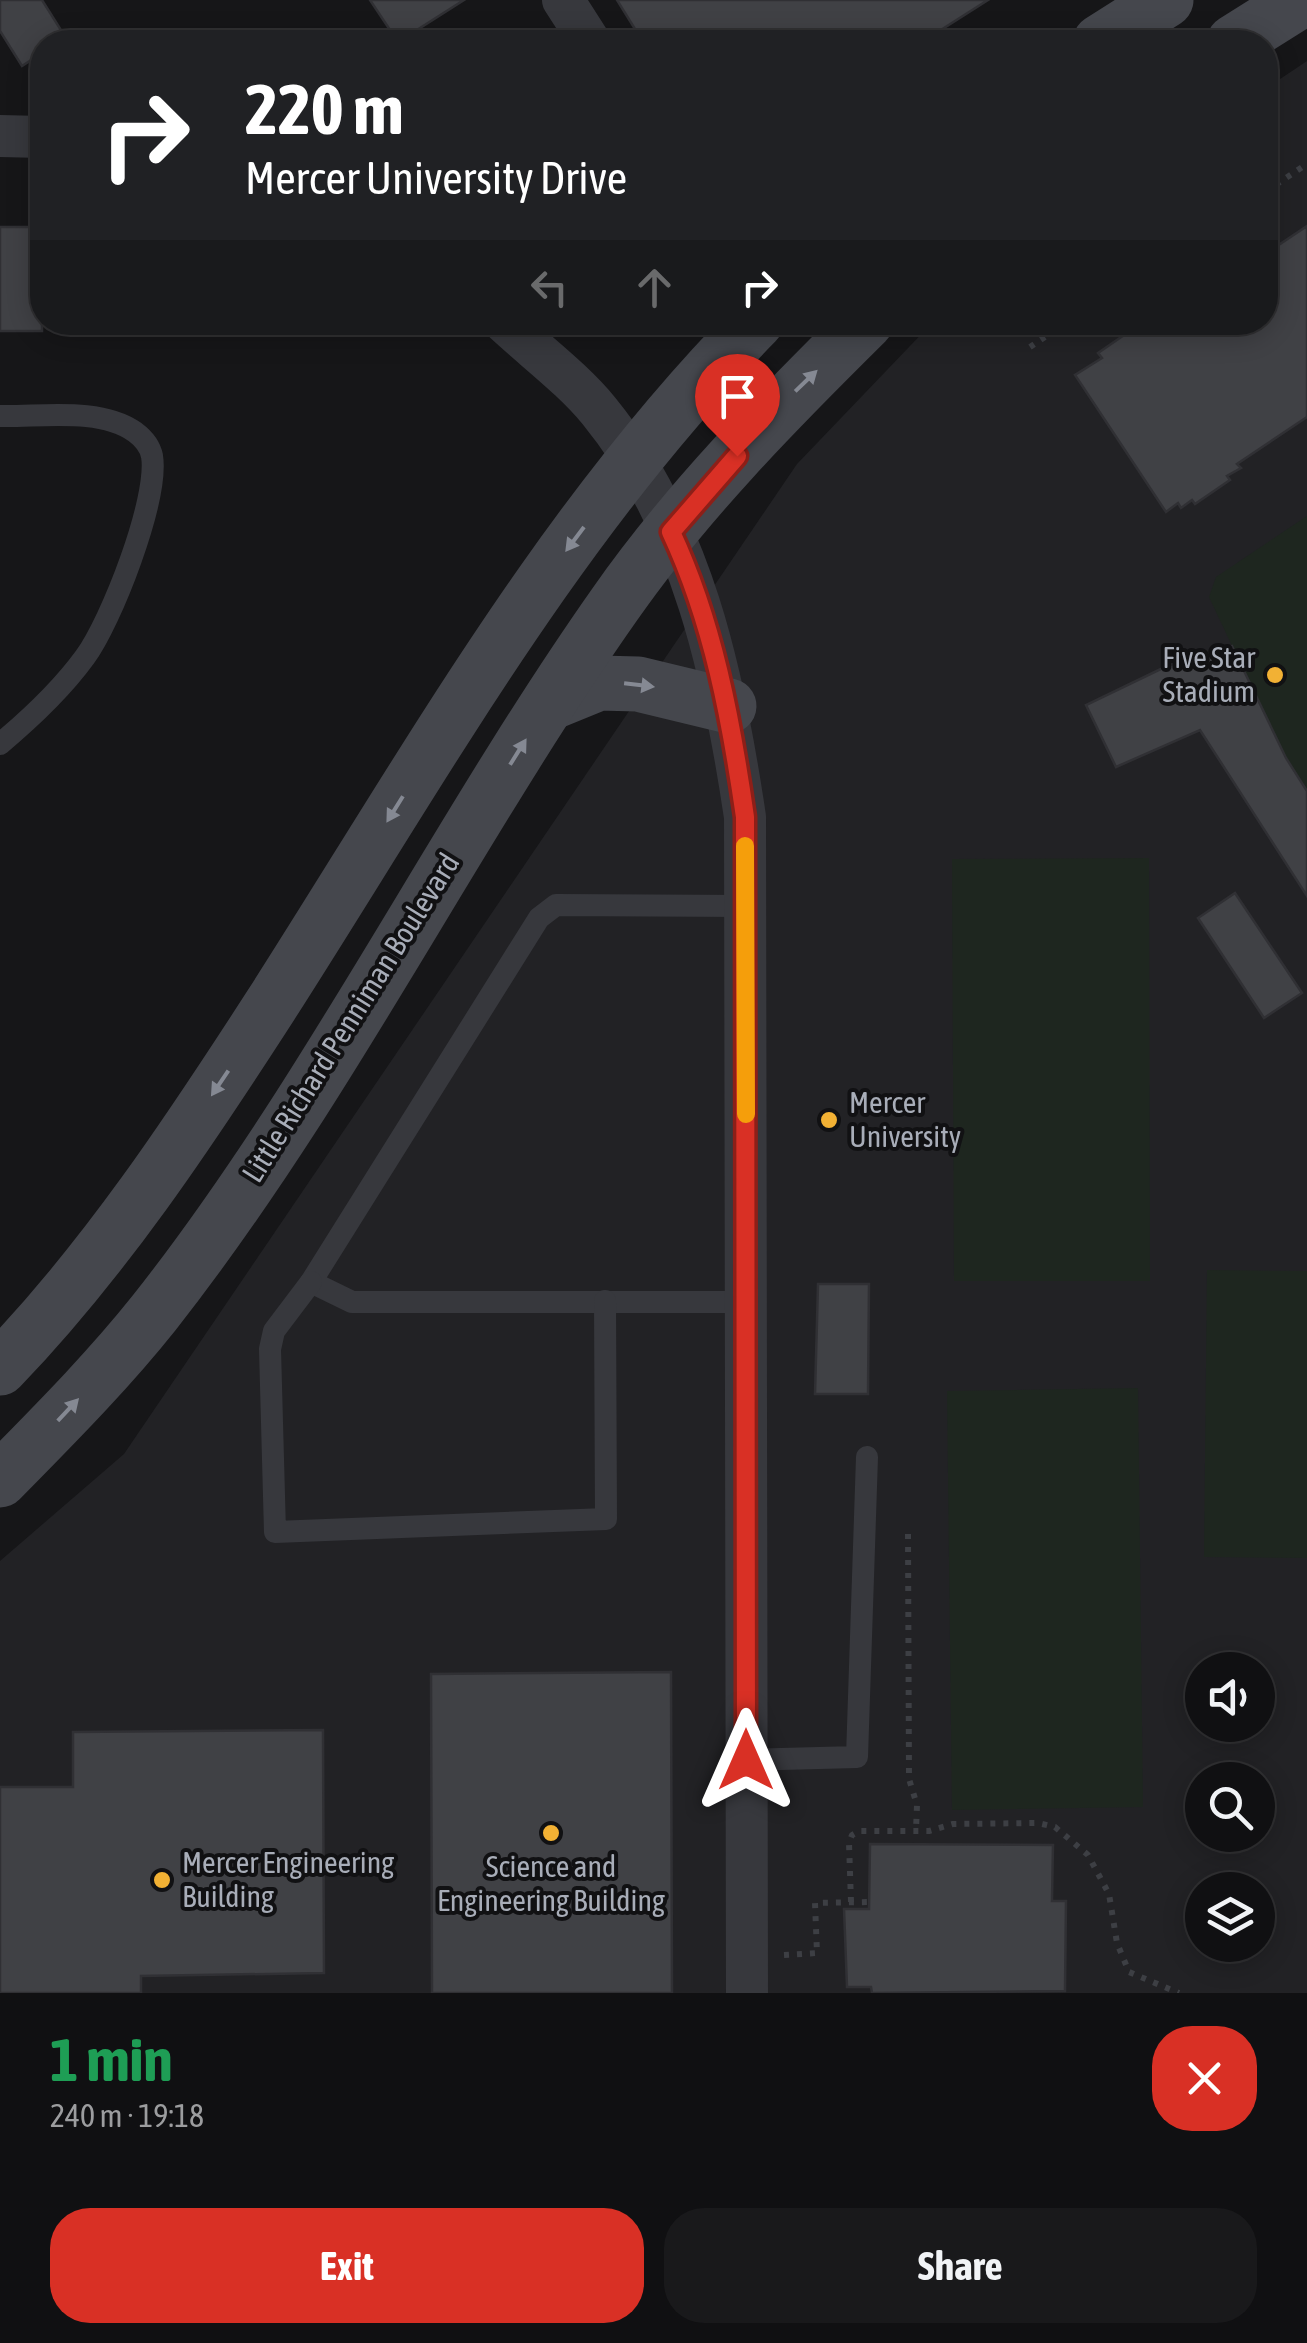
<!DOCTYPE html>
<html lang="en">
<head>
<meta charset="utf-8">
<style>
	body { margin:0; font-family:"Asap Condensed",sans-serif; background:#19191b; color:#f1f3f6; height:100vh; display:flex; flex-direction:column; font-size:38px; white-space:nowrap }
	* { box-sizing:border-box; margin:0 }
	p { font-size:32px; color:#9c9d9f }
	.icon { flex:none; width:55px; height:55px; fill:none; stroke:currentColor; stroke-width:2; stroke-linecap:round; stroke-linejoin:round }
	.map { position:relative; height:1993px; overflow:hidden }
	.drawer { display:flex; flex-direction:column; background:#101012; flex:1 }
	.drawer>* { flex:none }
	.guide { position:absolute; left:30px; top:30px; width:1248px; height:305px; border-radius:40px; box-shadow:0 5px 25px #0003,0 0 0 2px #303032; background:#202124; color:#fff; overflow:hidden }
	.controls { position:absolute; left:1185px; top:1652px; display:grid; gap:20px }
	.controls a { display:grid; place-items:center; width:90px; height:90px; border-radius:50%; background:#101012; box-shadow:0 5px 25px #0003,0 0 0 2px #303032; font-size:50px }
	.pin { position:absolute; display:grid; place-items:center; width:85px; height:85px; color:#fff; margin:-102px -42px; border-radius:50% 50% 50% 0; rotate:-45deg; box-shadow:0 0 10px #0007 }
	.pin .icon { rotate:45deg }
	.me { position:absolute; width:110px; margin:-55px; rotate:0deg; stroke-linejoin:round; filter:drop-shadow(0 0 8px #0008) }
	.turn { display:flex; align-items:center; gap:35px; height:210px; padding:0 50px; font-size:45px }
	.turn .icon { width:130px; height:130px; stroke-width:2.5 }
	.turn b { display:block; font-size:70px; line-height:85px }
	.lanes { display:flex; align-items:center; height:95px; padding:0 50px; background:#0003; justify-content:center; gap:50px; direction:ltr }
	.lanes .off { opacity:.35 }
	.round { display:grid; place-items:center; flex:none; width:105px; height:105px; border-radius:40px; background:#19191b }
	.summary { display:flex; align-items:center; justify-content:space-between; height:170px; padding:0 50px }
	h1 { font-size:60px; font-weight:700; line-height:75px; color:#1e9e55 }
	.button { display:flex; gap:20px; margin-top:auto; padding:20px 50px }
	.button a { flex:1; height:115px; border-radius:40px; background:#d93025; color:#fff; font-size:40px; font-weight:700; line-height:115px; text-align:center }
	.button a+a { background:#19191b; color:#f1f3f6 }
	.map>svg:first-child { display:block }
</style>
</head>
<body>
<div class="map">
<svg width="1307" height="1993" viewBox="0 0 1307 1993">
	<rect width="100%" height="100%" fill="#161618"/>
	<!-- built -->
	<path fill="#222225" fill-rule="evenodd" d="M1307,61V1993H0V1561L124,1454L797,464L932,323L1265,322V89ZM1202,1670H1258V1725H1202ZM1202,1780H1258V1835H1202ZM1202,1890H1258V1945H1202Z"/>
	<!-- green -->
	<g fill="#1e261f">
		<polygon points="1307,516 1307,791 1285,758 1209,597 1216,577"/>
		<polygon points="1149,858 1150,1281 954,1281 952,859"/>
		<polygon points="1207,1270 1307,1271 1307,1558 1204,1557"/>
		<polygon points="1138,1388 1143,1807 952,1810 947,1391"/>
	</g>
	<!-- building -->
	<g fill="#404145" stroke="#303034" stroke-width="2.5">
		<polygon points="0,0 42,0 66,38 59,42 42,42 42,53 22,66 0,31"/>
		<polygon points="370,0 464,0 398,42"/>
		<polygon points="617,0 988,0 922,42 643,42"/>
		<polygon points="1307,226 1307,417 1237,464 1241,468 1227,476 1230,480 1195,504 1192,500 1181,508 1178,503 1166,512 1075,375 1102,358 1098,353 1143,322 1265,322 1265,254"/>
		<rect x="0" y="227" width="42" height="104"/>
		<polygon points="1232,646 1286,758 1307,791 1307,896 1200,730 1116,767 1086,705 1167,666"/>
		<polygon points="1235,893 1302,993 1264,1018 1198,918"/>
		<polygon points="818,1284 869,1284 868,1394 815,1394"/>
		<polygon points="671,1672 672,1993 432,1993 431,1674"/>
		<polygon points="323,1730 324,1973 141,1976 141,1993 0,1993 0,1787 73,1787 73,1732"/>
		<polygon points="870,1844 1053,1845 1052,1901 1066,1901 1065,1991 872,1993 871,1987 847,1987 844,1909 869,1909"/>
	</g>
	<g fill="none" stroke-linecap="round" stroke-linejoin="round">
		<!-- path -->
		<g stroke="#3d3f44" stroke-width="6" stroke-dasharray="5 8" stroke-linecap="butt">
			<polyline points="1265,192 1307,164"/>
			<polyline points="1030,347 1067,322"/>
			<polyline points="908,1534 909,1779 917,1805 916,1830"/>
			<polyline points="851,1902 849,1843 852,1835 859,1831 929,1831 953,1824 1038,1823 1055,1827 1088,1855 1109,1894 1117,1943 1129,1972 1179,1993"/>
			<polyline points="784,1955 817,1953 815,1903 869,1902"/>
		</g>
		<!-- lane -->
		<g stroke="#37383d" stroke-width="22">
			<path d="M0,416C41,417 100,407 135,432C143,438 150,446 152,456C159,499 111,622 85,657C61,690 31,718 0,744"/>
			<polyline points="746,906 556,905 539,918 311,1282 352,1302 747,1302"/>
			<polyline points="311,1282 274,1331 270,1349 275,1532 606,1519 605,1301"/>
			<polyline points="746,1760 857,1757 867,1457"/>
		</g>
		<!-- street -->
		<g stroke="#37383d" stroke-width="42">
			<polyline points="563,0 590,42"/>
			<polyline points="0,136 42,137"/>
			<path d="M504,322C535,351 573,379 599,411C692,525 724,675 745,817L747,1993"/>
		</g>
		<!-- secondary -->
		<g stroke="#45474d" stroke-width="55">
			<polyline points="1100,42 1166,0"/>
			<polyline points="1234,42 1301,0"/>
			<polyline points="550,703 599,683 638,684 729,706"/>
			<path d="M0,1368C105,1259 189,1132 271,1005C421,771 559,521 756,322"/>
			<path d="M0,1480C53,1426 107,1372 154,1313C329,1091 453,834 615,604C687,501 777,410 866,322"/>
		</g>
	</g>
	<!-- one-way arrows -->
	<defs><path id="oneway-solid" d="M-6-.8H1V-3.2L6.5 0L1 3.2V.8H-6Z" transform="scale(2.5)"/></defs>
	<g fill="#858993">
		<use href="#oneway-solid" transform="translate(806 381) rotate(-44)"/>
		<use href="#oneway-solid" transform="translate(575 539) rotate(127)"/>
		<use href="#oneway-solid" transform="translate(639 685) rotate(7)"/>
		<use href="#oneway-solid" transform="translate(518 752) rotate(-58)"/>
		<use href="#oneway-solid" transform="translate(395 809) rotate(122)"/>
		<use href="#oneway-solid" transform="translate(220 1083) rotate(124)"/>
		<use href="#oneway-solid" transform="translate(68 1410) rotate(-47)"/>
	</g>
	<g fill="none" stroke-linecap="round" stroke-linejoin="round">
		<defs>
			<path id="route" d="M737,456L671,532C713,622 731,719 745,817L746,1760"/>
		</defs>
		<!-- route casing -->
		<use href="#route" stroke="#8d1f18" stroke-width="25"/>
		<!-- route -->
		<use href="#route" stroke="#d93025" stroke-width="18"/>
		<!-- slow -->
		<polyline stroke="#f59e0b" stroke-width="18" points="745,846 746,1114"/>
	</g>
	<!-- markers -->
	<g fill="#f2b134" stroke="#111113" stroke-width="4">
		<circle cx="1275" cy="675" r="10"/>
		<circle cx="829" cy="1120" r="10"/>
		<circle cx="551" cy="1833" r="10"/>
		<circle cx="162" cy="1880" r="10"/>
	</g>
	<g text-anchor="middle" stroke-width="8" stroke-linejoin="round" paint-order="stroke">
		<!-- poi labels -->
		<g font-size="30" fill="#a8adb8" stroke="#111113" text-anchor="start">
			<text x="1255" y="668" text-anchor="end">Five Star<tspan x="1255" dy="34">Stadium</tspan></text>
			<text x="849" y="1113">Mercer<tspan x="849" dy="34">University</tspan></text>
			<text x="182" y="1873">Mercer Engineering<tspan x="182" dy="34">Building</tspan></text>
			<text x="551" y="1877" text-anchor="middle">Science and<tspan x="551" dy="34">Engineering Building</tspan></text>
		</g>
		<!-- street labels -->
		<g font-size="30" fill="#a8adb8" stroke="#111113">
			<text transform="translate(351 1018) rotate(-58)" y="10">Little Richard Penniman Boulevard</text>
		</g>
	</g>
</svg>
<div class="controls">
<a><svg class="icon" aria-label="sound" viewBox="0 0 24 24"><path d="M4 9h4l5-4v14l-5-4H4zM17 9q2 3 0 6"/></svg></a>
<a><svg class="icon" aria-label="search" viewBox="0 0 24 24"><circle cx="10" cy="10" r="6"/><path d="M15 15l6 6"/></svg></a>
<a><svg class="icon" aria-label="layers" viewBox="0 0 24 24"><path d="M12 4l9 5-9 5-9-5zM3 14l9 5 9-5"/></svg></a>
</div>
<div class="pin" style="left:737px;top:456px;background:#d93025"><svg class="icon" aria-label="arrive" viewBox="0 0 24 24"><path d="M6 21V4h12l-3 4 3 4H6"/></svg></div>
<svg class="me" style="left:746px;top:1760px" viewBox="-20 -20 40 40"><path d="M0-17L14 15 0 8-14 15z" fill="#d93025" stroke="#fff" stroke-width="4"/></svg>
<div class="guide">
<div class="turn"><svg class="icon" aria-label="right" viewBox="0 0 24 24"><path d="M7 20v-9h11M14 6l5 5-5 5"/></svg><div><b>220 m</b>Mercer University Drive</div></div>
<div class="lanes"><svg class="icon off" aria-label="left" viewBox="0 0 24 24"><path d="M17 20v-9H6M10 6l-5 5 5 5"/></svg><svg class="icon off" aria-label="ahead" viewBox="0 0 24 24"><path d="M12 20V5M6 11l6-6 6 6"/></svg><svg class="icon" aria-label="right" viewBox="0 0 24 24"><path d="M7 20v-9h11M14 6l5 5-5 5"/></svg></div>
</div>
</div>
<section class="drawer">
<div class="summary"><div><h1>1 min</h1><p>240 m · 19:18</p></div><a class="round" style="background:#d93025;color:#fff"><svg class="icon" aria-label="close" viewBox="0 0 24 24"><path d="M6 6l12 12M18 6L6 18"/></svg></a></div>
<div class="button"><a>Exit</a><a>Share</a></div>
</section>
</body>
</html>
